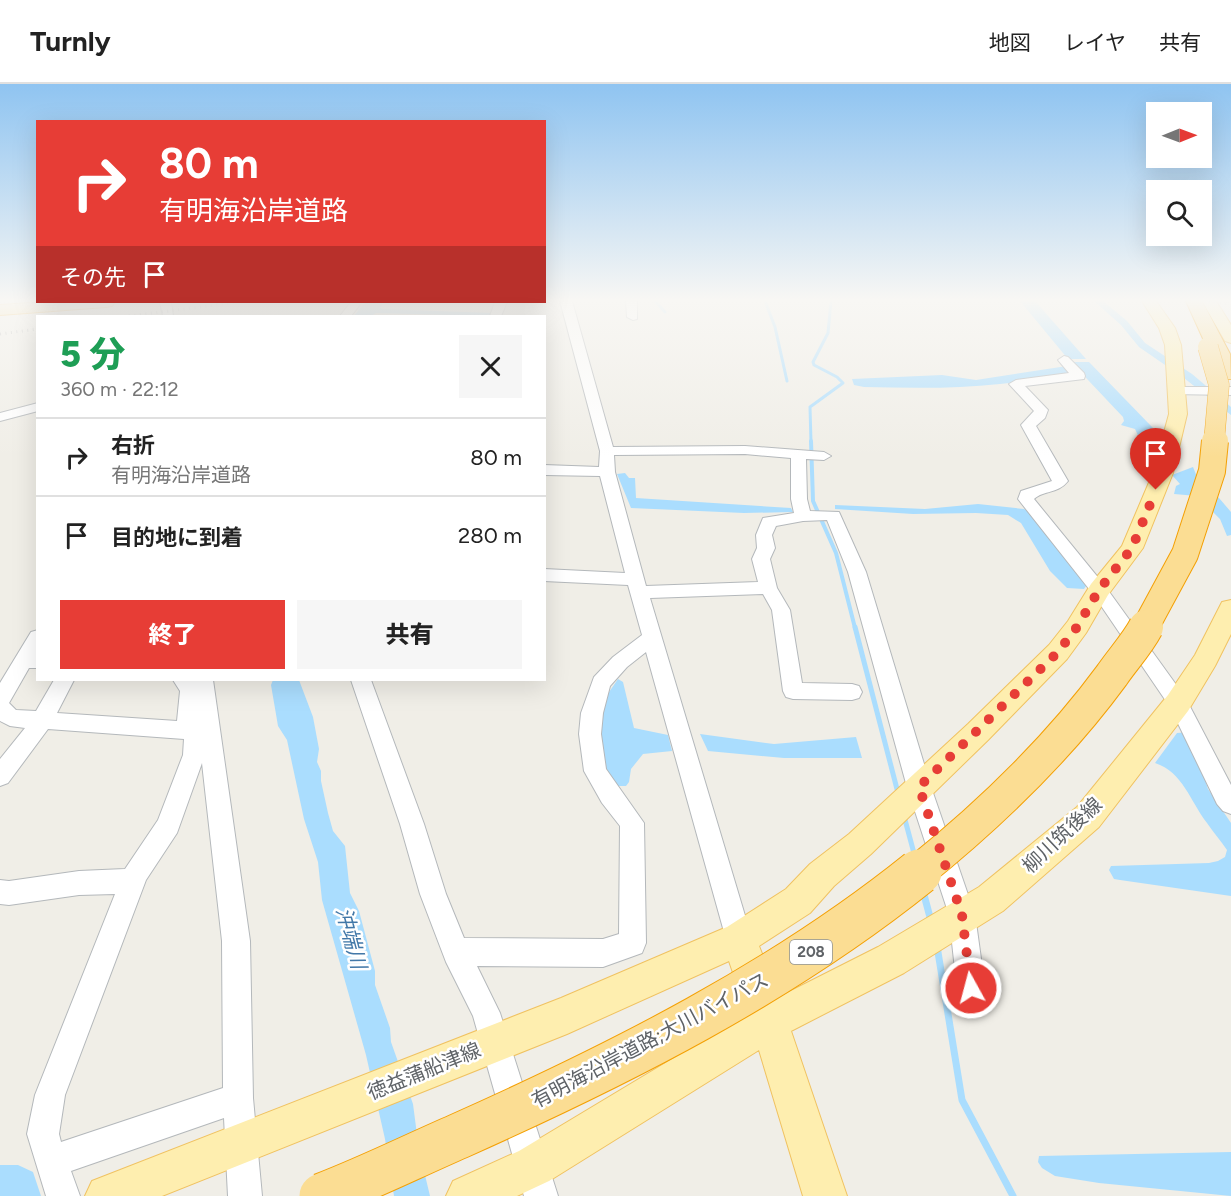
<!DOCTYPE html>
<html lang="ja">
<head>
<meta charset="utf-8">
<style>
	body { margin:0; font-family:Figtree,"Noto Sans JP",sans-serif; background:#f6f6f6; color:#222; height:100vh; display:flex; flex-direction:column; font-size:22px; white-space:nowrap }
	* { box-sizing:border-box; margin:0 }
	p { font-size:20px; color:#767676 }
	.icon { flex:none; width:33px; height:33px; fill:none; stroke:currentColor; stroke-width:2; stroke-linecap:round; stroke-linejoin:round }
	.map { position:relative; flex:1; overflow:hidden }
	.panel { position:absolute; left:36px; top:231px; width:510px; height:366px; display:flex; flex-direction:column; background:#fff; border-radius:0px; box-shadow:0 6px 24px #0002 }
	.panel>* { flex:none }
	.banner { position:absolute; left:36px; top:36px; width:510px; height:183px; border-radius:0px; box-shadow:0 6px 24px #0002; background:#e73d36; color:#fff; overflow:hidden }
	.needle { width:39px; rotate:89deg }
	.buttons { position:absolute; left:1146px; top:18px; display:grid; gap:12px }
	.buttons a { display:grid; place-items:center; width:66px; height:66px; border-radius:0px; background:#fff; box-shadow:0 6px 24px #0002; font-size:30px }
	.pin { position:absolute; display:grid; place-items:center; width:51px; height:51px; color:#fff; margin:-62px -26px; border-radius:50% 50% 50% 0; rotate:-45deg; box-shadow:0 0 6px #0007 }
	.pin .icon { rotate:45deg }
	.me { position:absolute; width:66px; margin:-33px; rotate:353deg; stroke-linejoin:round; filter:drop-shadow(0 0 4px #0008) }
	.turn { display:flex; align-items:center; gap:21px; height:126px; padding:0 24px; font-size:27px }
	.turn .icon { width:78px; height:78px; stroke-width:2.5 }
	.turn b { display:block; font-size:42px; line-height:51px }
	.then { display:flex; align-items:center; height:57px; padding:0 24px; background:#0003; gap:12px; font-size:22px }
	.round { display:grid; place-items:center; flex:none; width:63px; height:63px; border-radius:0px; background:#f6f6f6 }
	.headline { display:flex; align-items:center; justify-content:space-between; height:102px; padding:0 24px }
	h1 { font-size:36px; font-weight:800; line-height:45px; color:#1e9e55 }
	.action { display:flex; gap:12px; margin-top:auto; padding:12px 24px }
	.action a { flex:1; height:69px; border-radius:0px; background:#e73d36; color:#fff; font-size:24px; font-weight:800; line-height:69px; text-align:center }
	.action a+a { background:#f6f6f6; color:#222 }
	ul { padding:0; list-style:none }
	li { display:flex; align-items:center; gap:18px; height:78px; padding:0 24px; border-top:2px solid #e0e0e0 }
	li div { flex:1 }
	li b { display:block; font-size:22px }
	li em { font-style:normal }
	header { display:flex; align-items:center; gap:36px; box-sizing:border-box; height:84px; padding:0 30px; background:#fff; border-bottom:2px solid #e0e0e0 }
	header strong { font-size:28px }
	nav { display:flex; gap:33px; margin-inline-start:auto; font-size:21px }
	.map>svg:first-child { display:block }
</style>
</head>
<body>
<header>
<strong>Turnly</strong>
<nav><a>地図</a><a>レイヤ</a><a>共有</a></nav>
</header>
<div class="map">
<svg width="1231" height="1112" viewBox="0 0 1231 1112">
	<rect width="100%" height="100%" fill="#f0eee7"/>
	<!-- water -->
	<g fill="#aaddfe">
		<polygon points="1020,217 1035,217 1086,275 1068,275"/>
		<polygon points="365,218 383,218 380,224 382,225 493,229 492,232 376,229 371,232 354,232"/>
		<polygon points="1071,278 1089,278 1153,344 1164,352 1141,358 1135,345 1121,341 1124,337 1123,333"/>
		<path d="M1067,282L1069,289C1046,290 1024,298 1000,300C955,305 909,304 864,303L854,301L852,295L942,291L976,296Z"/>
		<polygon points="1193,383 1199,398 1219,414 1231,428 1231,451 1227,452 1220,435 1197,412 1174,410 1176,402 1180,400 1172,391"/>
		<polygon points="625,389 629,394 635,394 636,414 791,424 793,428 744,429 631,424 617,390"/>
		<polygon points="978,420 1024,425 1029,428 1090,496 1084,505 1067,504 1050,487 1021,439 1008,431 976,429 913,430 835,425 835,421 925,425"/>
		<polygon points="618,595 623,598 634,644 668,651 672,667 643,670 631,685 629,698 626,702 617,702 599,684 598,665 605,614"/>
		<polygon points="273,596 299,596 313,633 319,665 317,678 321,687 321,697 328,729 333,747 345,762 350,809 359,827 375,887 375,901 390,944 391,958 413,1020 419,1066 430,1112 394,1112 385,1055 366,971 322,816 318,778 304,735 287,656 278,642 271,601"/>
		<path d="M1190,648L1208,705L1231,739V812L1120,796L1114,795L1109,786L1111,782L1209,779L1218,777L1225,773L1227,766C1221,757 1213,748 1207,739C1190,717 1183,688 1155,679L1177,649Z"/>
		<polygon points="700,650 774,660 856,653 862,674 784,674 708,667"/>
		<polygon points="1231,1068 1231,1112 1099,1099 1055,1092 1042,1084 1038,1078 1039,1072"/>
	</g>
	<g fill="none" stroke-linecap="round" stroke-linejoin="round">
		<!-- stream-far3 -->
		<g stroke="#aaddfe" stroke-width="3">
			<polyline points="655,217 665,228"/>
			<polyline points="765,217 775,243 787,297"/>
			<polyline points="811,358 810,323 843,299 837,293 814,281 813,278 828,249 831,217"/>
		</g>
		<!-- stream-far2 -->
		<polyline stroke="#aaddfe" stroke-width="4" points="811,357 813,417 836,469 855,544"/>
		<!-- stream-far1 -->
		<g stroke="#aaddfe" stroke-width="5">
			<polyline points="855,543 898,709"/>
			<polyline points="904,732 915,773"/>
		</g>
		<!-- stream -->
		<g stroke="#aaddfe" stroke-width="7">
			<polyline points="923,807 931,837"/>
			<polyline points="937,862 962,1016 1013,1112"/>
		</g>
		<!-- canal -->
		<polygon fill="#aaddfe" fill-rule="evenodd" points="1094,217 1103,217 1127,237 1145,259 1192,290 1231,323 1231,331 1184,294 1139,263 1121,241"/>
		<!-- river -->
		<polygon fill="#aaddfe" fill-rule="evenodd" points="0,1081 18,1081 33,1088 41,1112 0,1112"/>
		<defs>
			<g id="minor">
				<path d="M560,217H572L613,363L745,362L824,368L831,372L824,376L806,375L807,415L810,427L839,428L866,488L931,703L975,831L985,904L981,914L971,918L961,914L957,904L949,831L907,703L848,488L827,436L803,437L776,442L772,451L775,464L770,475L777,504L790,526L802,599L852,600L859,602L862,608L859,614L852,616L793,615L786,613L783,607L772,526L763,510L650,514L752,855L749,864L739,868L729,864L726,855L646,568L627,583L610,602L603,629L601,650L606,685L644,739L646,859L642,869L603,883L477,882L500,929L558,1112H524L473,932L446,878L420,810L400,740L351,596H371L424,740L446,810L464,854L603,855L619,850L620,742L602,719L584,687L579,650L581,629L594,593L613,573L642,551L628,501L544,497V485L625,489L600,392L544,391V381L599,383L600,367ZM745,370L791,374V415L794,429L763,434L756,451L757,464L752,475L758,498L646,502L615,388L614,371Z"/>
				<polygon points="626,217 637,217 637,235 633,236 627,233"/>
				<polygon points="160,218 171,218 173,232 163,232"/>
				<polygon points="351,218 362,218 351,232 340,232"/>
				<polygon points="495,218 507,218 501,232 490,232"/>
				<path d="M1064,272L1068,273L1084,289L1085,292L1084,295L1025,302L1048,326L1045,334L1036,342L1068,397C1058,410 1044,406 1034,415L1105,502L1185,613L1231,701V730L1223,727L1217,720L1170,623L1093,510L1018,415L1021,407L1052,397L1021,341L1034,327L1009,300L1016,296L1069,289L1058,276Z"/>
				<polygon points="1176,303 1231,303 1231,311 1171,310 1169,307"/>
				<polygon points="38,319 38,327 0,337 0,329"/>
				<path d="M38,546V584H29L9,619L16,626L36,627L54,596H74L57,629L177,637L180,607L173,596H213L250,857L253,1014L262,1112H228L224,1034L71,1087L80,1112H46L27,1050L35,1011L115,810L79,811L9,821L0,820V796L9,797L79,787L125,785L158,736L183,671L184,655L48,645L8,699L0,702V675L25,644L10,642L0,637V599L31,548ZM202,679L222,857L223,1004L61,1058L59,1050L65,1011L146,796L177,749Z"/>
			</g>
			<g id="major">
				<polygon points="1142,217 1156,217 1175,244 1181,261 1187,330 1173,389 1143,464 1108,511 1086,549 1067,575 988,656 871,770 834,802 810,829 759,862 779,913 878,863 979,803 1077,723 1168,611 1195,571 1222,518 1231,516 1231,550 1215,582 1188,627 1099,743 1003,827 904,889 791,947 847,1112 803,1112 759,966 549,1097 517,1112 446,1112 453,1097 519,1067 747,930 729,877 567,950 162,1112 85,1112 92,1097 561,914 727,843 786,805 810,780 849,750 968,640 1049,561 1068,537 1091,500 1122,462 1153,389 1169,330 1165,261 1159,244"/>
				<polygon points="1202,217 1216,217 1231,241 1231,259 1225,257"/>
			</g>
			<g id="highway">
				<polygon points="1186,217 1202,217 1230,270 1231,295 1217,295 1210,270"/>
				<polygon points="44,218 115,218 112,222 106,223 0,231 0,221"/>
			</g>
		</defs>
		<!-- minor casing -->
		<use href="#minor" stroke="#b4b8bb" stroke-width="2"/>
		<!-- major casing -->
		<use href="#major" stroke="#f0c261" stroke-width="2"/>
		<!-- highway casing -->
		<use href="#highway" stroke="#f4a004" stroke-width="2"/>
		<!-- minor -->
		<use href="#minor" fill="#fff" fill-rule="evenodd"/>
		<!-- major -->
		<use href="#major" fill="#feeeaf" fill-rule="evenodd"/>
		<!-- highway -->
		<use href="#highway" fill="#fbdd93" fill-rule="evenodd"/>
		<!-- rail -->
		<g stroke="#b5b6b7" stroke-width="3" stroke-dasharray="1 4.5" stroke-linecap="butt">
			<polyline points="1209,217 1231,220"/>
			<polyline points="129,232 239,218"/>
			<polyline points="0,250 38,245"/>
		</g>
		<defs>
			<polyline id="highway-bridge-far3" points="1208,263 1219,301 1214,358"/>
			<polyline id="highway-bridge-far2" points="1145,544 1185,470 1212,387 1215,357"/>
			<path id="highway-bridge-far1" d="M917,789C989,731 1057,666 1112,591C1123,575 1137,560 1146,543"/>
			<path id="highway-bridge" d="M322,1112C369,1094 413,1072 459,1052C620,980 781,899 919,788"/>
		</defs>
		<!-- highway-bridge-far3 casing -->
		<use href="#highway-bridge-far3" stroke="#f4a004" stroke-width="21" stroke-linecap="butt"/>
		<!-- highway-bridge-far2 casing -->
		<use href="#highway-bridge-far2" stroke="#f4a004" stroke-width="28" stroke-linecap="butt"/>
		<!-- highway-bridge-far1 casing -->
		<use href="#highway-bridge-far1" stroke="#f4a004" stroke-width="36" stroke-linecap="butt"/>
		<!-- highway-bridge casing -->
		<use href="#highway-bridge" stroke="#f4a004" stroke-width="47" stroke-linecap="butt"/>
		<!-- highway-bridge-far3 -->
		<use href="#highway-bridge-far3" stroke="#fbdd93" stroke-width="20"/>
		<!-- highway-bridge-far2 -->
		<use href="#highway-bridge-far2" stroke="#fbdd93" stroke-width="26"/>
		<!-- highway-bridge-far1 -->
		<use href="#highway-bridge-far1" stroke="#fbdd93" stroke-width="34"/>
		<!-- highway-bridge -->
		<use href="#highway-bridge" stroke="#fbdd93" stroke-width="45"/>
	</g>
	<!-- sky -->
	<linearGradient id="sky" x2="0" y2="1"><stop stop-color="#8fc4f1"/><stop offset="0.58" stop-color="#f8f7f4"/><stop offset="1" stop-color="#f8f7f4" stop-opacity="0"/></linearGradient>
	<rect width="1231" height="373" fill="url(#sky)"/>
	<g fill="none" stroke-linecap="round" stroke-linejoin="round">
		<!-- route -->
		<polyline stroke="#e73d36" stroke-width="10" stroke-dasharray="0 18" points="971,904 962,831 919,703 1058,568 1077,543 1099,506 1132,464 1156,406"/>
	</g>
	<g text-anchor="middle" stroke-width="5" stroke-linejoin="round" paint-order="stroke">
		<!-- shield labels -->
		<rect fill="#fff" stroke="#8f9295" stroke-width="1.5" x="790" y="856" width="42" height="24" rx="4.5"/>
		<g font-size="15" font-weight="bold" fill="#5f6367">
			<text x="811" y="873">208</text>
		</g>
		<!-- near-street labels -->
		<g font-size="20" fill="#5f6367" stroke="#fff">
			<text transform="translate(1062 751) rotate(-43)" y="7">柳川筑後線</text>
			<text transform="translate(650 956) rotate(-28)" y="7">有明海沿岸道路;大川バイパス</text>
			<text transform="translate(424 987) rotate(-22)" y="7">徳益蒲船津線</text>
		</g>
		<!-- near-water labels -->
		<g font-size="21" font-style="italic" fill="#4278a8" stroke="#fff">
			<text transform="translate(351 854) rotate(75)" y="7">沖端川</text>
		</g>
	</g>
</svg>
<div class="buttons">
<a><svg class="needle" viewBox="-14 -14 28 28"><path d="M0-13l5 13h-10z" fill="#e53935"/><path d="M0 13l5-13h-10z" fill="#767676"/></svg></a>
<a><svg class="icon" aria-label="search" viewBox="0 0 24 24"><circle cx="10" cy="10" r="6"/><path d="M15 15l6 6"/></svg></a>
</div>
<div class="pin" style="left:1156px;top:406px;background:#d93025"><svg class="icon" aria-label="arrive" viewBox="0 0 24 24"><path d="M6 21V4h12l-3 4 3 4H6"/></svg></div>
<svg class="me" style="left:971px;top:904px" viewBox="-20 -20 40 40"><circle r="17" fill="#e73d36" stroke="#fff" stroke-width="3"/><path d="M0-11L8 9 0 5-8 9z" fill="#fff"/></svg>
<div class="banner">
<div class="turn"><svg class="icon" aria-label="right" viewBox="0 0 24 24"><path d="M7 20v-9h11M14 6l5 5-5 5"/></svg><div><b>80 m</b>有明海沿岸道路</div></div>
<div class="then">その先<svg class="icon" aria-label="arrive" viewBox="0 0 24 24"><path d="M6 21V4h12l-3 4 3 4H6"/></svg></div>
</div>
<section class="panel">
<div class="headline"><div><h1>5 分</h1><p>360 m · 22:12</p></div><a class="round"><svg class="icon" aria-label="close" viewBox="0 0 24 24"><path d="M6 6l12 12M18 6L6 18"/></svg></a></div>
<ul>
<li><svg class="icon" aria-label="right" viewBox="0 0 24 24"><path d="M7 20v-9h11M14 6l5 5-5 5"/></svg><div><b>右折</b><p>有明海沿岸道路</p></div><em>80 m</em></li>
<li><svg class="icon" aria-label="arrive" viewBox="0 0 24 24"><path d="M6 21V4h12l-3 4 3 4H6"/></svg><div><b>目的地に到着</b></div><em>280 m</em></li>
</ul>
<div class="action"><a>終了</a><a>共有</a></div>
</section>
</div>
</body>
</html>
